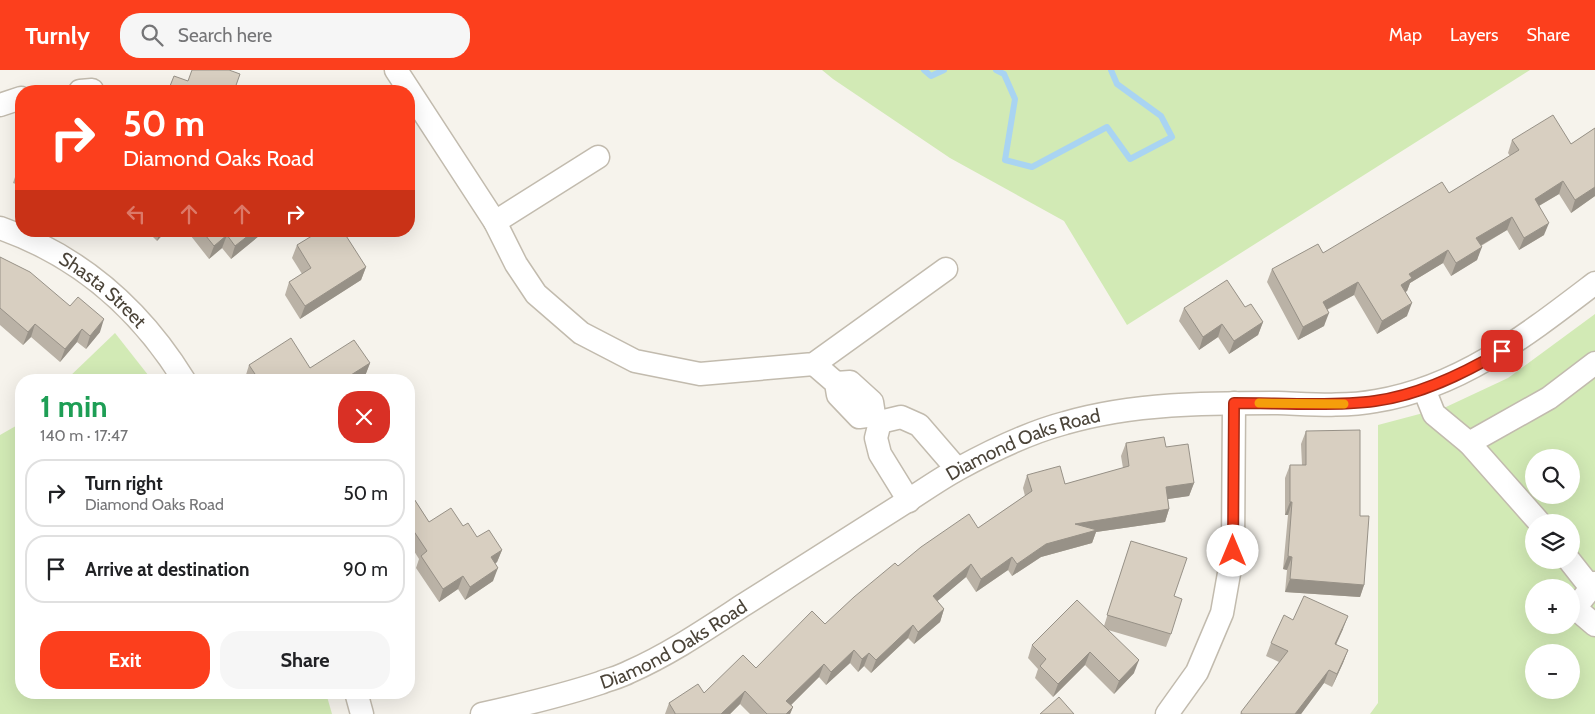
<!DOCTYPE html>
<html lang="en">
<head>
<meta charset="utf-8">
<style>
	body { margin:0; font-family:Cabin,sans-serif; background:#f6f6f6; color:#202124; height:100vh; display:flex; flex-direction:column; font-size:19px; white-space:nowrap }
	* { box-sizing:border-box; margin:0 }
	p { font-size:16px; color:#757577 }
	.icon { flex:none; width:28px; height:28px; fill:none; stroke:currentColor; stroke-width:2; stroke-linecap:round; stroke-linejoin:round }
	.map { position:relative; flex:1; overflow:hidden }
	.sheet { position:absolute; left:15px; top:304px; width:400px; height:325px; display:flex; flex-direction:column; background:#fff; border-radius:20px; box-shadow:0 5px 20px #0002 }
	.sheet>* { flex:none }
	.guide { position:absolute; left:15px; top:15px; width:400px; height:152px; border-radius:20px; box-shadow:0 5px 20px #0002; background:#fc3f1d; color:#fff; overflow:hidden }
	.controls { position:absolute; left:1525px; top:379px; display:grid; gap:10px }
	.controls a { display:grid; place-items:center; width:55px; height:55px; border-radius:50%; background:#fff; box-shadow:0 5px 20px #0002; font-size:25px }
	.pin { position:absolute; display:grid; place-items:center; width:42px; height:42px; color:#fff; margin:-21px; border-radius:10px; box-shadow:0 2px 8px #0006 }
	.me { position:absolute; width:55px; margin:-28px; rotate:0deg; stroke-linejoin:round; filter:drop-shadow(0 0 4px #0008) }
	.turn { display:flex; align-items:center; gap:18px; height:105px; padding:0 25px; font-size:22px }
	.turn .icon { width:65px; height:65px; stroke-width:2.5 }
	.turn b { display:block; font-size:35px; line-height:42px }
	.lanes { display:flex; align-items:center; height:48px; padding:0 25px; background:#0003; justify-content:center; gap:25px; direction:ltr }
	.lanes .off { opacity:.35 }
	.round { display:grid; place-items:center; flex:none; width:52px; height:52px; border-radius:20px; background:#f6f6f6 }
	.summary { display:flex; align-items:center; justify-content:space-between; height:85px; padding:0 25px }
	h1 { font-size:30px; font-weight:700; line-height:38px; color:#1e9e55 }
	.cta { display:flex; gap:10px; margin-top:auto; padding:10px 25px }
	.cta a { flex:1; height:58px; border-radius:20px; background:#fc3f1d; color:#fff; font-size:20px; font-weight:700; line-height:58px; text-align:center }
	.cta a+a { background:#f6f6f6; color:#202124 }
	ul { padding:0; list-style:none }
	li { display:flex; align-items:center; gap:15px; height:68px; margin:0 10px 8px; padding:0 15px; border:2px solid #e0e0e0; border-radius:20px }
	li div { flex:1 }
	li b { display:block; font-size:19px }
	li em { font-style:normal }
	header { display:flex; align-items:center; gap:30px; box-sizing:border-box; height:70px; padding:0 25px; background:#fc3f1d; color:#fff }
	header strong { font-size:24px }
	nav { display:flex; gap:28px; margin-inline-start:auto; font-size:18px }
	.search { width:350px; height:45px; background:#f6f6f6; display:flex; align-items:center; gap:12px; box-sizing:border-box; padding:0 18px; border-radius:20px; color:#757577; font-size:19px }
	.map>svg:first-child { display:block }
</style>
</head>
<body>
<header>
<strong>Turnly</strong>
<div class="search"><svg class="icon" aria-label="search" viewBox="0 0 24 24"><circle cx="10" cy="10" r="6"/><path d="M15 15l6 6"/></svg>Search here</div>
<nav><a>Map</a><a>Layers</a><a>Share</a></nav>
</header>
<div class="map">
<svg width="1595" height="644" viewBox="0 0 1595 644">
	<rect width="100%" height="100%" fill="#f6f3ec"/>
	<!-- green -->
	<g fill="#d2eab5" fill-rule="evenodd">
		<polygon points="822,0 1530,0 1127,255 1064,151 950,88 833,9"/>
		<path d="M1595,244V644H1370L1378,633V355L1446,337L1508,308ZM1534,388H1571V425H1534ZM1534,452H1571V490H1534ZM1534,518H1571V555H1534ZM1534,582H1571V620H1534Z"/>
		<polygon points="115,263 152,310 66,310"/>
		<polygon points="21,353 21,622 326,623 332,644 0,644 0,365"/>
	</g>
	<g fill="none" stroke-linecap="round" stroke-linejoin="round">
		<!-- stream -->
		<g stroke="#a9d4f2" stroke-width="6">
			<polyline points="924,0 931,6 944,0"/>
			<polyline points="996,0 1004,4 1015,29 1005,90 1032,97 1107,57 1130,89 1172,67 1161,46 1117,14 1111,0"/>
		</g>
		<defs>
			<g id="minor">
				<polyline points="396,0 495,152 516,194 536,224 581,263 635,291 700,304 814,294 946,199"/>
				<polyline points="80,21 92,20"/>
				<polyline points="0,35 21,28"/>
				<polyline points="495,152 598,87"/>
				<path id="s1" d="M0,158C80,186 140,239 184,310"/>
				<polyline points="814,294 836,313 838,325 859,347 874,345"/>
				<polyline points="836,313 850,312 872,332 874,345 880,352"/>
				<polyline points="1424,319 1434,344 1469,373 1539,452"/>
				<polyline points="1469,373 1549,328 1595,293"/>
				<polyline points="909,431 880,384 876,368 880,352 901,347 919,355 957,399"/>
				<polyline points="1569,490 1591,518 1595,513"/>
				<polyline points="1591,518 1575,538 1595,555"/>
				<polyline points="356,622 362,644"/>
				<path id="s2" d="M482,644C522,635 561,626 600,613C610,609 620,607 629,602C670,584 708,558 745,534C797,501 849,468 901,435C920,423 938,410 958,399C989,382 1031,362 1065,353C1134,333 1207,333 1278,333C1310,334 1344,337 1376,331C1461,317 1528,264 1595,213"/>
				<polyline points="1167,644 1197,602 1222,543 1233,481 1234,333"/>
			</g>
		</defs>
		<!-- minor casing -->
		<use href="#minor" stroke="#c2bbae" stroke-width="25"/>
		<!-- minor -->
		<use href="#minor" stroke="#fff" stroke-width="22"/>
	</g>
	<!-- wall -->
	<g fill="#bab2a6">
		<polygon points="1595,58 1595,126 1571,143 1559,124 1539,136 1544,165 1519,180 1507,160 1481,176 1477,190 1451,206 1443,193 1410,213 1407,221 1405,222 1407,246 1377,264 1354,225 1327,240 1324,256 1298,270 1267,212 1272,199 1323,183 1449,123 1510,86 1508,83 1512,70 1571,74"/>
		<polygon points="21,89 21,116 13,113"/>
		<polygon points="147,161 166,161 157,171"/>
		<polygon points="187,161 265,161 231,189 222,178 209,189"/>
		<polygon points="297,175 366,197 361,210 300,249 285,225 289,212 302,204 292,188"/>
		<polygon points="0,187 100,262 86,279 77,272 60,292 31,267 23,275 0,255"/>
		<polygon points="1245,237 1263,252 1258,265 1229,284 1218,267 1199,280 1179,251 1184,238"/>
		<polygon points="370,293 365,306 358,310 246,310 245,308 249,295 310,298"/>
		<polygon points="1306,361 1360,446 1364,515 1360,527 1285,522 1287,500 1283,499 1288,445 1285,445 1285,408 1290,395 1302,395 1301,374"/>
		<polygon points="1126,373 1166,377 1194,413 1189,426 1168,429 1169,439 1165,452 1096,462 1092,473 1041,487 1012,506 1008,500 976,522 966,507 937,531 944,539 940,552 914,574 908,568 871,603 864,596 858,602 850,593 826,615 819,607 791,635 793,637 790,644 750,644 740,634 730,644 665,644 669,633 704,623 756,598 825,554 898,496 978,458 1025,426 1023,418 1027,405 1065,414 1123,398 1121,386"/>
		<polygon points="409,421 429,452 463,456 477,467 502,480 497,492 495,494 493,511 465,530 458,519 439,532 416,498 419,489 409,473"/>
		<polygon points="1131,471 1174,526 1171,564 1166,577 1108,560 1134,603 1114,624 1085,595 1053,627 1035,608 1038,599 1028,588 1032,575 1104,556"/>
		<polygon points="1293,550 1343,559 1336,575 1348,580 1343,593 1332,617 1324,613 1301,644 1240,644 1279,592 1266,586 1271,573"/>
	</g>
	<!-- shaded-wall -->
	<g fill="#979187">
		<polygon points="1563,111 1559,124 1530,141 1535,129"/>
		<polygon points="1595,117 1595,126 1571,143 1575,130"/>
		<polygon points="1512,147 1507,160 1471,181 1476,168"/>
		<polygon points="1549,153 1544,165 1519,180 1524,168"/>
		<polygon points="160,161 166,161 157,171"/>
		<polygon points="254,161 265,161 231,189 235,176"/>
		<polygon points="227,165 222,178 209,189 214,176"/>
		<polygon points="1482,177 1477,190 1451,206 1456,193"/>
		<polygon points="1448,180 1443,193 1410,213 1407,221 1396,228 1401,215 1409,204"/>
		<polygon points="366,197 361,210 300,249 305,236"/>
		<polygon points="1358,212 1354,225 1318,244 1323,232"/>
		<polygon points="1412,233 1407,246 1377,264 1382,251"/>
		<polygon points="1329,243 1324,256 1298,270 1303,257"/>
		<polygon points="104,249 100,262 86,279 90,266"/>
		<polygon points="1263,252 1258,265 1229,284 1234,271"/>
		<polygon points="35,254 31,267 23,275 28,262"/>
		<polygon points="1222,254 1218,267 1199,280 1203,267"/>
		<polygon points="82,259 77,272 60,292 65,279"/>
		<polygon points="370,293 365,306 358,310 343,310"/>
		<polygon points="1194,413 1189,426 1161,430 1166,417"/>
		<polygon points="1290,432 1292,432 1288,445 1285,445"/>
		<polygon points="1169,439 1165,452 1096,462 1092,473 1041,487 1012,506 1017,494 1075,454"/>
		<polygon points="502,480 497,492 486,500 491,487"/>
		<polygon points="1288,486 1292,487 1287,500 1283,499"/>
		<polygon points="1012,487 1008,500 976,522 981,509"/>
		<polygon points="971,494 966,507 928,539 933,526"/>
		<polygon points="498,498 493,511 465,530 470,517"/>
		<polygon points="463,506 458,519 439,532 443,519"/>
		<polygon points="1290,509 1364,515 1360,527 1285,522"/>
		<polygon points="944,539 940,552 914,574 918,562"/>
		<polygon points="1348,546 1343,559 1330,587 1335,574"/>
		<polygon points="913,555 908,568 871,603 876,590"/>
		<polygon points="854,580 850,593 826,615 831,602"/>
		<polygon points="1348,580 1343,593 1332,617 1337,604"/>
		<polygon points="1090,582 1085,595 1053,627 1058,614"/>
		<polygon points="869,583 864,596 858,602 862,589"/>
		<polygon points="1139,590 1134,603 1114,624 1119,611"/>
		<polygon points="824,594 819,607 782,644 786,631"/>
		<polygon points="1329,600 1324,613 1301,644 1295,644"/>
		<polygon points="745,621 740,634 730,644 721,644"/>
		<polygon points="793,637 790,644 786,644"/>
	</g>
	<!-- building -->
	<g fill="#d8cfc1" stroke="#979187">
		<polygon points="192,0 229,0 240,4 234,21 168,21 174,6 188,11"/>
		<polygon points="1553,45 1571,74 1595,58 1595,117 1575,130 1563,111 1535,129 1549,153 1524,168 1512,147 1476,168 1482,177 1456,193 1448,180 1409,204 1412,208 1401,215 1412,233 1382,251 1358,212 1323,232 1329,243 1303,257 1272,199 1318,174 1323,183 1442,112 1449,123 1519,80 1512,70"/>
		<polygon points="21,90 21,102 17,101"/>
		<polygon points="202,161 254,161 235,176 227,165 214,176"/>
		<polygon points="320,161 343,161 366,197 305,236 289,212 311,198 297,175"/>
		<polygon points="0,187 30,202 70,236 78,227 104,249 90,266 82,259 65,279 35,254 28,262 0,238"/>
		<polygon points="1227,210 1245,237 1251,234 1263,252 1234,271 1222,254 1203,267 1184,238"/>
		<polygon points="291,268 310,298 354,270 370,293 343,310 259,310 249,295"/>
		<polygon points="1360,360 1360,446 1369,446 1364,515 1290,509 1292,487 1288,486 1292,432 1290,432 1290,395 1306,395 1306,361"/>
		<polygon points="1164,367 1166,377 1188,374 1194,413 1166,417 1169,439 1075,454 1097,460 1046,474 1017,494 1012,487 981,509 971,494 933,526 944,539 918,562 913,555 876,590 869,583 862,589 854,580 831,602 824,594 786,631 793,637 786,644 767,644 745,621 721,644 675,644 675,643 669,633 698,614 704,623 743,585 756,598 812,541 825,554 854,527 895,493 898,496 921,477 969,444 978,458 1032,421 1027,405 1060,396 1065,414 1129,396 1126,373"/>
		<polygon points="409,421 429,452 451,438 463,456 468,453 477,467 489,460 502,480 491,487 498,498 470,517 463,506 443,519 421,486 427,481 409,454"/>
		<polygon points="1131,471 1187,488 1174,526 1182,529 1171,564 1107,545"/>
		<polygon points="1304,526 1348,546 1335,574 1348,580 1337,604 1329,600 1295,644 1242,644 1241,642 1288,581 1271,573 1284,545 1293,550"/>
		<polygon points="1077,530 1139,590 1119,611 1090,582 1058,614 1040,596 1046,589 1032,575"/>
		<polygon points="1059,627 1074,644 1040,644"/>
	</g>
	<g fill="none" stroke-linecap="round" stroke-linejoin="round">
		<defs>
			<path id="route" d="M1233,481L1234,333C1261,333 1287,334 1314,334C1334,334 1355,334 1375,331C1420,325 1463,304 1502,281"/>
		</defs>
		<!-- route casing -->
		<use href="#route" stroke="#a42913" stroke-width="12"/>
		<!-- route -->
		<use href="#route" stroke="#fc3f1d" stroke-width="9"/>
		<!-- slow -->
		<polyline stroke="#f59e0b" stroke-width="9" points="1259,333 1344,334"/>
	</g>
	<g text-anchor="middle" stroke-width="4" stroke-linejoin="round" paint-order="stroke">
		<!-- street labels -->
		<g font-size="19" fill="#4b4439" stroke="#fff">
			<text dy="7" stroke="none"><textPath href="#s1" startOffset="121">Shasta Street</textPath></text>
			<text dy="7" stroke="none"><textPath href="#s2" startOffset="610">Diamond Oaks Road</textPath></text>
			<text dy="7" stroke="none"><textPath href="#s2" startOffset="205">Diamond Oaks Road</textPath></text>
		</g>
	</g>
</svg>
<div class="controls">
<a><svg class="icon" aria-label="search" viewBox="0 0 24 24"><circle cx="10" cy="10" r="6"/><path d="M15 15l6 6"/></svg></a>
<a><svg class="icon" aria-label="layers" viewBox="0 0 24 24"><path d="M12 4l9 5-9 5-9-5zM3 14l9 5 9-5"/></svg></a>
<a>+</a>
<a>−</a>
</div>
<div class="pin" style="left:1502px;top:281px;background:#d93025"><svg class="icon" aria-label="arrive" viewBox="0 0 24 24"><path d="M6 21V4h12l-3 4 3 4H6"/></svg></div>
<svg class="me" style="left:1233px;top:481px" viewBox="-20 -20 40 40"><circle r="19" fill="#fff"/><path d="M0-13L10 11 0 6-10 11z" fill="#fc3f1d"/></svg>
<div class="guide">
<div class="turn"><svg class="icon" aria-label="right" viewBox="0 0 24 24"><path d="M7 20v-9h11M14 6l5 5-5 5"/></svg><div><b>50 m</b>Diamond Oaks Road</div></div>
<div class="lanes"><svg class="icon off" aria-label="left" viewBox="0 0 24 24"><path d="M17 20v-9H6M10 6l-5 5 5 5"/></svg><svg class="icon off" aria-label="ahead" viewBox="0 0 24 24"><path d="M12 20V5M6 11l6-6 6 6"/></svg><svg class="icon off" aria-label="ahead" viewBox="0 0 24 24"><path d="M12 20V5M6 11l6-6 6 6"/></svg><svg class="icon" aria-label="right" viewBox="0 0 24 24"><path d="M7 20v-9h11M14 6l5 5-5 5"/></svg></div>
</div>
<section class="sheet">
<div class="summary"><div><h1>1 min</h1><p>140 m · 17:47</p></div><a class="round" style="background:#d93025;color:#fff"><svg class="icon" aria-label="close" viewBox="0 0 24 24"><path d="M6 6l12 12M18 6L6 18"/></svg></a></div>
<ul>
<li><svg class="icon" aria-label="right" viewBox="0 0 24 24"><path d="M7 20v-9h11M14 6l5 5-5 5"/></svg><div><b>Turn right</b><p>Diamond Oaks Road</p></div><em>50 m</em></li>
<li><svg class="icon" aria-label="arrive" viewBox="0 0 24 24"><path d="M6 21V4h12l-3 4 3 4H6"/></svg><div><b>Arrive at destination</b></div><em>90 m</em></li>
</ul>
<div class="cta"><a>Exit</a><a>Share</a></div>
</section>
</div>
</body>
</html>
